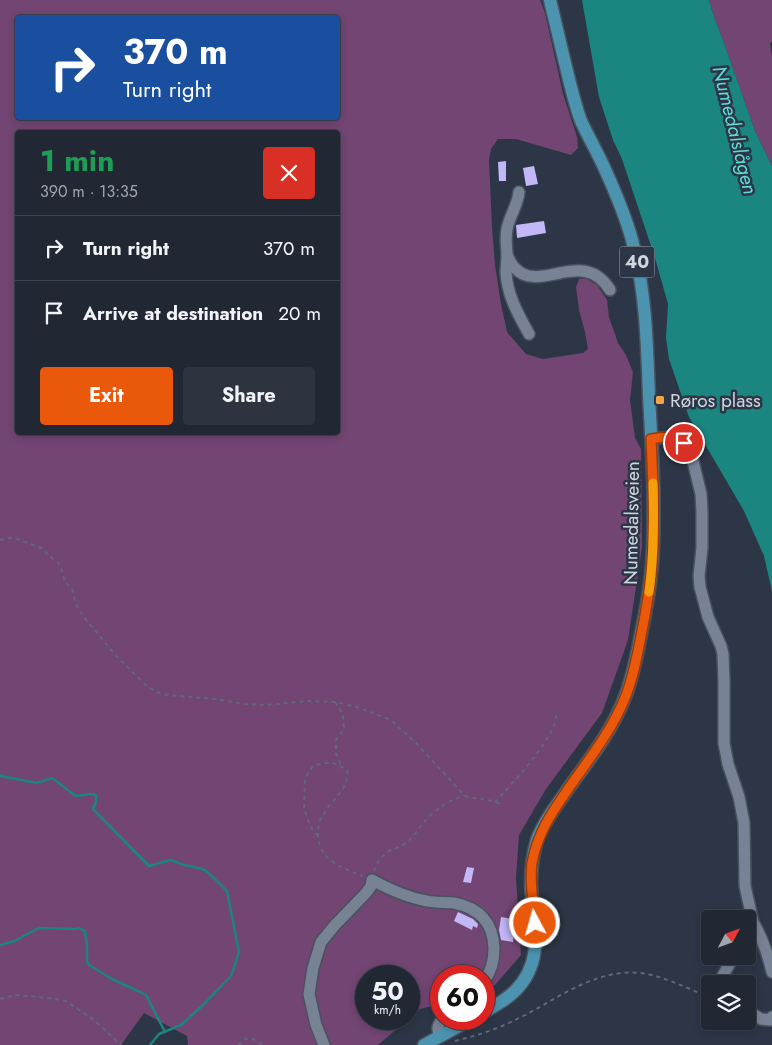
<!DOCTYPE html>
<html lang="en">
<head>
<meta charset="utf-8">
<style>
	body { margin:0; font-family:Jost,sans-serif; background:#2d3440; color:#f1f3f6; height:100vh; display:flex; flex-direction:column; font-size:19px; white-space:nowrap }
	* { box-sizing:border-box; margin:0 }
	p { font-size:16px; color:#a2a6ac }
	.icon { flex:none; width:28px; height:28px; fill:none; stroke:currentColor; stroke-width:2; stroke-linecap:round; stroke-linejoin:round }
	.map { position:relative; flex:1; overflow:hidden }
	.panel { position:absolute; left:15px; top:130px; width:325px; height:305px; display:flex; flex-direction:column; background:#212834; border-radius:5px; box-shadow:0 2px 8px #0003,0 0 0 1px #3e444f }
	.panel>* { flex:none }
	.top-card { position:absolute; left:15px; top:15px; width:325px; height:105px; border-radius:5px; box-shadow:0 2px 8px #0003,0 0 0 1px #3e444f; background:#1a4fa0; color:#fff; overflow:hidden }
	.needle { width:32px; rotate:49deg }
	.fabs { position:absolute; left:701px; top:910px; display:grid; gap:10px }
	.fabs a { display:grid; place-items:center; width:55px; height:55px; border-radius:5px; background:#212834; box-shadow:0 2px 8px #0003,0 0 0 1px #3e444f; font-size:25px }
	.speed { position:absolute; left:355px; top:965px; display:flex; gap:10px; font-size:25px; font-weight:700; text-align:center }
	.speed>* { display:grid; place-content:center; width:65px; height:65px; border-radius:50%; background:#212834; box-shadow:0 2px 8px #0003,0 0 0 1px #3e444f; line-height:1 }
	.speed small { font-size:12px; font-weight:400 }
	.speed .limit { border:8px solid #d22; background:#fff; color:#111 }
	.pin { position:absolute; display:grid; place-items:center; width:42px; height:42px; color:#fff; margin:-21px; border:2px solid #fff; border-radius:50%; box-shadow:0 1px 5px #0007 }
	.me { position:absolute; width:55px; margin:-28px; rotate:354deg; stroke-linejoin:round; filter:drop-shadow(0 0 4px #0008) }
	.turn { display:flex; align-items:center; gap:18px; height:105px; padding:0 25px; font-size:22px }
	.turn .icon { width:65px; height:65px; stroke-width:2.5 }
	.turn b { display:block; font-size:35px; line-height:42px }
	.round { display:grid; place-items:center; flex:none; width:52px; height:52px; border-radius:5px; background:#2d3440 }
	.summary { display:flex; align-items:center; justify-content:space-between; height:85px; padding:0 25px }
	h1 { font-size:30px; font-weight:700; line-height:38px; color:#1e9e55 }
	.button { display:flex; gap:10px; margin-top:auto; padding:10px 25px }
	.button a { flex:1; height:58px; border-radius:5px; background:#ea580c; color:#fff; font-size:20px; font-weight:700; line-height:58px; text-align:center }
	.button a+a { background:#2d3440; color:#f1f3f6 }
	ul { padding:0; list-style:none }
	li { display:flex; align-items:center; gap:15px; height:65px; padding:0 25px; border-top:1px solid #3e444f }
	li div { flex:1 }
	li b { display:block; font-size:19px }
	li em { font-style:normal }
	.map>svg:first-child { display:block }
</style>
</head>
<body>
<div class="map">
<svg width="772" height="1045" viewBox="0 0 772 1045">
	<rect width="100%" height="100%" fill="#2c3646"/>
	<!-- green -->
	<g fill="#724573" fill-rule="evenodd">
		<path d="M0,0H540L545,13L563,94L577,137L578,148L571,155L516,139H498L491,149L489,160L492,227L495,265L501,304L507,332L526,354L543,359L583,353L588,349L585,332L579,310L576,287L579,279L585,278L597,285L607,300L609,317L618,343L626,355L633,372L630,400L635,438L641,449L642,547L628,640L602,713L546,789L519,835L516,878L521,955L488,993L484,994V976H441V1004L420,1009L378,1045H188L187,1036L144,1013L121,1045H0ZM18,18H338V118H18ZM18,132H338V432H18ZM366,976H409V1019H366Z"/>
		<polygon points="709,0 772,0 772,41 770,44 772,56 772,166 755,131 723,40 713,14"/>
	</g>
	<!-- water -->
	<polygon fill="#1b8580" points="582,0 709,0 713,14 723,40 755,131 772,166 772,591 764,556 744,511 689,417 669,359 666,338 668,304 655,258 622,159 613,140 599,97"/>
	<g fill="none" stroke-linecap="round" stroke-linejoin="round">
		<!-- stream -->
		<g stroke="#1b8580" stroke-width="2.5">
			<polyline points="0,775 1,776 37,783 52,778 76,796 90,794 96,795 96,802 93,809 149,866 171,860 181,864 205,870 214,878 227,891 239,952 231,976 202,1006 181,1025 159,1034 150,1045"/>
			<polyline points="0,945 15,941 27,934 39,928 75,929 79,928 85,931 87,946 87,961 89,965 112,979 138,991 146,995 165,1032"/>
		</g>
	</g>
	<!-- building -->
	<g fill="#c2b7f7">
		<polygon points="506,161 506,181 499,181 498,162"/>
		<polygon points="534,166 538,184 526,186 523,168"/>
		<polygon points="544,221 546,233 517,238 516,225"/>
		<polygon points="467,867 474,868 471,883 463,882"/>
		<polygon points="458,912 473,919 478,924 477,928 473,926 472,930 454,921"/>
		<polygon points="501,917 513,919 511,931 514,932 513,942 501,940 499,930"/>
	</g>
	<g fill="none" stroke-linecap="round" stroke-linejoin="round">
		<defs>
			<g id="minor">
				<path d="M519,192C518,205 509,217 507,229C505,239 507,247 507,256C507,262 506,267 506,272C507,295 518,314 529,334"/>
				<path d="M507,255C509,259 511,264 515,268C539,295 583,246 610,290"/>
				<polyline points="651,439 674,437 684,443 693,461 701,494 702,512 702,548 699,576 700,587 708,617 721,646 723,654 724,682 724,743 728,764 739,797 744,823 745,886 753,922 748,934"/>
				<path d="M753,922C762,937 768,955 772,972"/>
				<polyline points="718,984 734,956"/>
				<polyline points="748,1011 761,1019 770,1020 772,1017"/>
				<path d="M440,1035C436,1029 438,1024 443,1019"/>
				<path d="M324,1045L316,1025L309,994L313,968L321,942L335,925L366,893L371,886L372,880C387,888 410,898 427,901C436,903 445,902 454,903C479,908 493,922 494,948C494,959 491,972 484,981"/>
			</g>
			<g id="major">
				<path d="M484,1012C495,1006 506,1000 515,991C547,959 532,921 531,883C531,868 533,853 537,840C544,821 557,805 568,789C589,760 612,731 625,697C633,677 637,655 641,634C646,611 650,588 652,564C656,509 652,452 649,396C647,344 646,291 632,240C625,214 614,189 603,165C596,150 588,136 581,121C574,102 570,83 565,63C560,42 555,21 550,0"/>
				<polyline points="424,1045 472,1019"/>
			</g>
		</defs>
		<!-- minor casing -->
		<use href="#minor" stroke="#48525e" stroke-width="14"/>
		<!-- major casing -->
		<use href="#major" stroke="#48525e" stroke-width="15"/>
		<!-- path -->
		<g stroke="#606977" stroke-width="2" stroke-dasharray="4 4" stroke-linecap="butt">
			<path d="M0,540L9,538L17,539L41,548L53,559L56,561L60,565L65,582L72,589L76,604L83,616L117,657L148,687L159,693L167,695L215,699L245,704L265,705L308,701L335,702L357,707L391,720L415,742L465,796C478,799 489,799 501,804"/>
			<polyline points="335,702 343,714 344,729 336,740 336,754 341,766"/>
			<path d="M495,802C510,786 559,735 556,713"/>
			<path d="M318,836L310,826L304,808L305,778L313,766C329,761 335,761 348,772C346,794 332,798 323,815C319,821 318,827 318,834C318,860 342,868 363,876"/>
			<path d="M374,871C377,863 382,854 391,850C397,848 403,846 408,841C414,836 418,829 423,823C434,811 449,799 465,796"/>
			<polyline points="0,999 16,995 49,998 66,1001 94,1020 121,1045"/>
			<path d="M455,1041C475,1036 495,1030 513,1021C554,1002 593,968 641,973C665,976 687,989 710,997"/>
			<polyline points="238,1045 245,1039 253,1039 263,1045"/>
		</g>
		<!-- minor -->
		<use href="#minor" stroke="#778395" stroke-width="11"/>
		<!-- major -->
		<use href="#major" stroke="#4c93af" stroke-width="12"/>
	</g>
	<g fill="none" stroke-linecap="round" stroke-linejoin="round">
		<defs>
			<path id="route" d="M535,923C534,903 529,883 532,863C538,831 553,811 571,785C590,758 612,730 625,698C633,678 637,657 641,636C646,612 650,588 652,564C655,523 653,480 651,439C663,437 674,435 684,443"/>
		</defs>
		<!-- route casing -->
		<use href="#route" stroke="#983908" stroke-width="12"/>
		<!-- route -->
		<use href="#route" stroke="#ea580c" stroke-width="9"/>
		<!-- slow -->
		<path stroke="#f59e0b" stroke-width="9" d="M649,592C654,556 654,520 653,483"/>
	</g>
	<!-- markers -->
	<rect fill="#f4a443" stroke="#2c3646" stroke-width="2" x="655" y="395" width="10" height="10" rx="2.5"/>
	<g text-anchor="middle" stroke-width="5" stroke-linejoin="round" paint-order="stroke">
		<!-- shield labels -->
		<rect fill="#2c3646" stroke="#9ea6b1" stroke-width="1" x="619.5" y="246.5" width="35" height="31" rx="4"/>
		<g font-size="18" font-weight="bold" fill="#cfd6df">
			<text x="637" y="268">40</text>
		</g>
		<!-- poi labels -->
		<g font-size="19" fill="#cfd6df" stroke="#2c3646" text-anchor="start">
			<text x="670" y="407">Røros plass</text>
		</g>
		<!-- street labels -->
		<g font-size="19" fill="#cfd6df" stroke="#2c3646">
			<text transform="translate(631 523) rotate(-89)" y="7">Numedalsveien</text>
		</g>
		<!-- water labels -->
		<g font-size="20" font-style="italic" fill="#5bddd7" stroke="#2c3646">
			<text transform="translate(735 130) rotate(76)" y="7">Numedalslågen</text>
		</g>
	</g>
</svg>
<div class="fabs">
<a><svg class="needle" viewBox="-14 -14 28 28"><path d="M0-13l5 13h-10z" fill="#e53935"/><path d="M0 13l5-13h-10z" fill="#a2a6ac"/></svg></a>
<a><svg class="icon" aria-label="layers" viewBox="0 0 24 24"><path d="M12 4l9 5-9 5-9-5zM3 14l9 5 9-5"/></svg></a>
</div>
<div class="speed"><div>50<small>km/h</small></div><div class="limit">60</div></div>
<div class="pin" style="left:684px;top:443px;background:#d93025"><svg class="icon" aria-label="arrive" viewBox="0 0 24 24"><path d="M6 21V4h12l-3 4 3 4H6"/></svg></div>
<svg class="me" style="left:535px;top:923px" viewBox="-20 -20 40 40"><circle r="17" fill="#ea580c" stroke="#fff" stroke-width="3"/><path d="M0-11L8 9 0 5-8 9z" fill="#fff"/></svg>
<div class="top-card">
<div class="turn"><svg class="icon" aria-label="right" viewBox="0 0 24 24"><path d="M7 20v-9h11M14 6l5 5-5 5"/></svg><div><b>370 m</b>Turn right</div></div>
</div>
<section class="panel">
<div class="summary"><div><h1>1 min</h1><p>390 m · 13:35</p></div><a class="round" style="background:#d93025;color:#fff"><svg class="icon" aria-label="close" viewBox="0 0 24 24"><path d="M6 6l12 12M18 6L6 18"/></svg></a></div>
<ul>
<li><svg class="icon" aria-label="right" viewBox="0 0 24 24"><path d="M7 20v-9h11M14 6l5 5-5 5"/></svg><div><b>Turn right</b></div><em>370 m</em></li>
<li><svg class="icon" aria-label="arrive" viewBox="0 0 24 24"><path d="M6 21V4h12l-3 4 3 4H6"/></svg><div><b>Arrive at destination</b></div><em>20 m</em></li>
</ul>
<div class="button"><a>Exit</a><a>Share</a></div>
</section>
</div>
</body>
</html>
